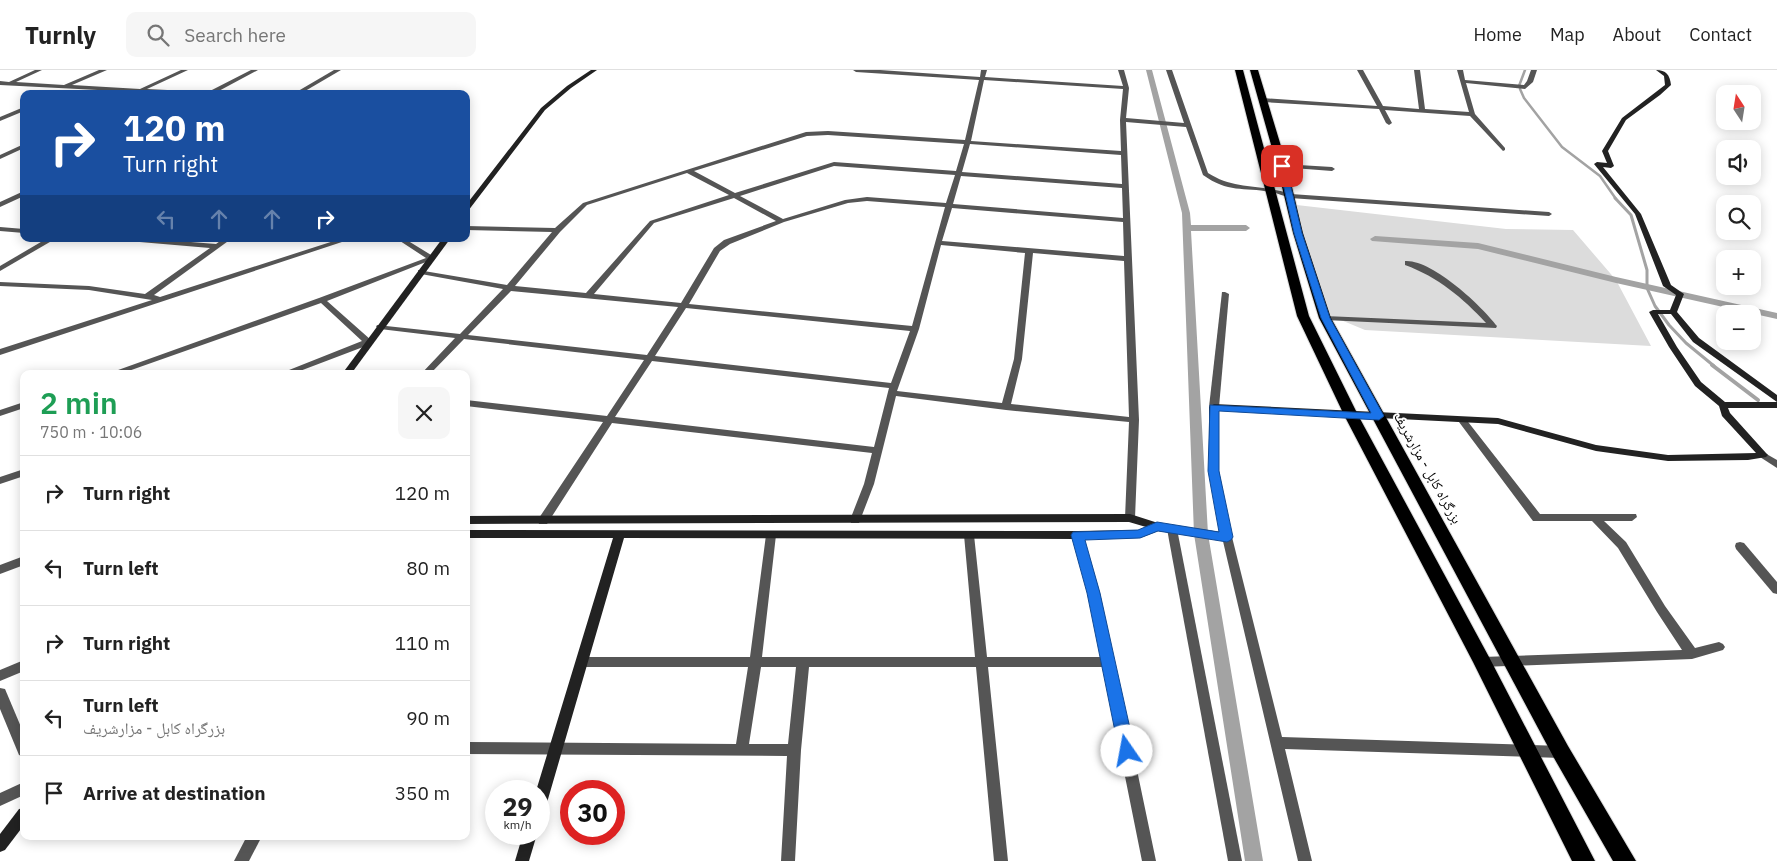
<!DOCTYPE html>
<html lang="en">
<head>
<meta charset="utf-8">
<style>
	body { margin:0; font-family:"IBM Plex Sans","Noto Naskh Arabic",sans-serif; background:#f6f6f6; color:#222; height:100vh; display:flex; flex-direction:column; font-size:19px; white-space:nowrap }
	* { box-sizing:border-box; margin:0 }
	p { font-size:16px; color:#767676 }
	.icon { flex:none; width:28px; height:28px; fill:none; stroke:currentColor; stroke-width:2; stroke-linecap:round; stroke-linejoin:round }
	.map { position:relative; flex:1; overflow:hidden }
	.details { position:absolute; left:20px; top:300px; width:450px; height:470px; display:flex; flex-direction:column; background:#fff; border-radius:10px; box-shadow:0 2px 12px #0003 }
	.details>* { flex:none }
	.banner { position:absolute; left:20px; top:20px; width:450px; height:152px; border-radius:10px; box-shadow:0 2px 12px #0003; background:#1a4fa0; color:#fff; overflow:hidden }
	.needle { width:32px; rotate:348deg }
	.controls { position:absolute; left:1716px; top:15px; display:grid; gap:10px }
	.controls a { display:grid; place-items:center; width:45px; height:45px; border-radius:10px; background:#fff; box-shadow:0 2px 12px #0003; font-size:25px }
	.speed { position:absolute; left:485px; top:710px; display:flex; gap:10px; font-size:25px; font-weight:700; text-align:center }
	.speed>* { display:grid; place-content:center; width:65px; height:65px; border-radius:50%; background:#fff; box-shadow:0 2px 12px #0003; line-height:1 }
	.speed small { font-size:12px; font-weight:400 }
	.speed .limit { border:8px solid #d22; background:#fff; color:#111 }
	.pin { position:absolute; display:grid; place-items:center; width:42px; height:42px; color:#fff; margin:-21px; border-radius:10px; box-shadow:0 2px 8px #0006 }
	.me { position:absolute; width:55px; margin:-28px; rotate:348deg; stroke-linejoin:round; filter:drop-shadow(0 0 4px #0008) }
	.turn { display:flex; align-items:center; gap:18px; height:105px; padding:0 20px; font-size:22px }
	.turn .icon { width:65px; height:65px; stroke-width:2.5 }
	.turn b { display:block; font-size:35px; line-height:42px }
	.lanes { display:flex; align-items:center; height:48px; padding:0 20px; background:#0003; justify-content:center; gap:25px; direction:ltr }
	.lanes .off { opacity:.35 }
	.round { display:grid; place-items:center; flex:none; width:52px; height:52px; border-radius:10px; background:#f6f6f6 }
	.headline { display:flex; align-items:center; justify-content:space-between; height:85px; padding:0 20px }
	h1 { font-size:30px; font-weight:600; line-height:38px; color:#1e9e55 }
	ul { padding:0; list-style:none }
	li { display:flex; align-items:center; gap:15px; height:75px; padding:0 20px; border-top:1px solid #e0e0e0 }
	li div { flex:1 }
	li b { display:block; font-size:19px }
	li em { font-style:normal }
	header { display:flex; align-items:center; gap:30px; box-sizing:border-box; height:70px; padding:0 25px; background:#fff; border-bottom:1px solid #e0e0e0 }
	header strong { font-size:24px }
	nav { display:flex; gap:28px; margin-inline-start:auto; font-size:18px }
	.search { width:350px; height:45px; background:#f6f6f6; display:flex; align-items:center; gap:12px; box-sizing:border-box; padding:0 18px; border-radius:10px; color:#767676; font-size:19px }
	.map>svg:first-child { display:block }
</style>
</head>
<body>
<header>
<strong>Turnly</strong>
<div class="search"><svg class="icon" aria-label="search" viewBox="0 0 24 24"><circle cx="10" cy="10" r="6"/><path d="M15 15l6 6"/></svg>Search here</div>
<nav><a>Home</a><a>Map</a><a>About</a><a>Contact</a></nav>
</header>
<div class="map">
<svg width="1777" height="791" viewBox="0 0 1777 791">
	<rect width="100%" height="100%" fill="#fff"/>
	<!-- green -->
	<polygon fill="#dcdcdc" points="1288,134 1506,159 1573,160 1616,210 1651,276 1365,260 1324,243"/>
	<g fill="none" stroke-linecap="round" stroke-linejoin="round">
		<!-- stream-far2 -->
		<g stroke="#a3a3a3" stroke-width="2.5">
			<polyline points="1519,16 1525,0"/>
			<polyline points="1520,19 1524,28 1562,77 1600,106 1616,129"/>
		</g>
		<!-- stream-far1 -->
		<polyline stroke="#a3a3a3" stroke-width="3" points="1615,128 1631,145 1647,200 1647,218 1655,236 1669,255 1686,273 1714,296"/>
		<!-- stream -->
		<polyline stroke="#a3a3a3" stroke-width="4" points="1712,295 1758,330"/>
		<!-- canal -->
		<g fill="#a3a3a3" fill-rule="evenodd">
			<polygon points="1146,0 1152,0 1190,143 1191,155 1246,155 1250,158 1246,161 1191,161 1208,464 1263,791 1245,791 1194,464 1182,143"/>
			<polygon points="1375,166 1478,173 1616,207 1777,243 1777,249 1616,213 1478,179 1372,171 1370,169"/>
		</g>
		<defs>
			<g id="highway">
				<polygon points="1235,0 1243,0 1309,246 1358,345 1489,587 1595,791 1572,791 1473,592 1344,345 1297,246"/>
				<polygon points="1250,0 1258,0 1287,96 1303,163 1331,248 1568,676 1636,791 1613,791 1554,688 1319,248 1293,163 1277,96"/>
			</g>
		</defs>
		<!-- highway casing -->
		<use href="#highway" stroke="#dbdbdb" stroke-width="2"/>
		<!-- street -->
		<g fill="#555" fill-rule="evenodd">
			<polygon points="35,0 42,0 16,12 64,15 99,0 107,0 72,15 140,19 181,0 188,0 147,19 208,22 251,0 258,0 215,23 216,24 176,24 0,15 0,11 9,12"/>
			<polygon points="334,0 341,0 300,24 293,24"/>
			<path d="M853,0H880L980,7L981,0H987L985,7L1123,16L1118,0H1124L1129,18L1126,48L1184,53L1166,0H1172L1208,103C1234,120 1261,114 1291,124L1549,142L1552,144L1549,146L1290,128C1284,126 1277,123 1271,122C1243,117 1228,123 1203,105L1186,57L1126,52L1139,350L1135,448L1134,451H1126L1125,448L1129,352L1006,340L896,326L874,414L859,453H851L850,450L864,414L872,383L612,353L547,454H539L538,451L539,448L603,352L466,336V330L607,346L644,290L464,269L430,304H421L455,268L380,259L376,257L377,255L460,264L503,219L421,204H418V200L507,215L552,162L466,160V156L555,158L583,133L806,62L828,61L965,70L979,10L856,2ZM984,10L1123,19L1120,50L1121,81L971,71ZM828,65L964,74L956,101L834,92L735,123L694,101L807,66ZM970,74L1121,85L1122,114L962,102ZM834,96L955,105L946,133L867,127L845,130L783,149L740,126ZM687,103L729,125L650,151L586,223L515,216L560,162L587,135ZM961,106L1122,118L1123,148L953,134ZM734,128L776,151L724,170L714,178L681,233L594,224L654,153ZM867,131L945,137L912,256L689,234L720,181L730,174L784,152L848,133ZM952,138L1123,152L1124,186L942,171ZM941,175L1025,183L1014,289L1002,333L897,321L919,259ZM1033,183L1124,191L1129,347L1011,334L1022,289ZM511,221L678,237L647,285L468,265ZM686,238L910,261L891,313L655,286ZM652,291L889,318L874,377L615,347Z"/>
			<polygon points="1357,0 1363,0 1383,36 1419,39 1414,0 1420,0 1425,39 1469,42 1457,0 1463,0 1465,10 1524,15 1527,11 1531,0 1537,0 1533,12 1525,19 1466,13 1475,44 1505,78 1505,80 1503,81 1470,46 1385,40 1392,53 1389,55 1386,53 1379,39 1262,32 1259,30 1262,28 1377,36"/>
			<polygon points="24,37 24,41 0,51 0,47"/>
			<polygon points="24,74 24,78 0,89 0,85"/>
			<polygon points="1282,94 1332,97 1335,99 1332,101 1280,97 1279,96"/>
			<polygon points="24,121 24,126 0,137 0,132"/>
			<polygon points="0,157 24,159 24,163 0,161"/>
			<polygon points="46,169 55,169 0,201 0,196"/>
			<polygon points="125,169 153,169 216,174 223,169 231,169 154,225 160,227 340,169 351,169 0,285 0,279 152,230 89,220 0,216 0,212 89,216 145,224 210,178 128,171"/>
			<polygon points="397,169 405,169 436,188 327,231 371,270 371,274 292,304 279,304 362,271 321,233 120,304 107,304 319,228 426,188"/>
			<path d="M1405,191C1432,189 1482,236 1497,256L1496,258L1325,250L1321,248L1325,246L1486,253C1463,228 1438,207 1405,195Z"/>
			<polygon points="1222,222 1225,222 1229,224 1219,337 1214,340 1209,337"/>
			<polygon points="24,332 24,338 0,346 0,340"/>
			<polygon points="1462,347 1465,348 1540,444 1636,444 1637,447 1632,451 1604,451 1626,472 1665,536 1695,578 1719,572 1723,574 1725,577 1723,580 1692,589 1482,597 1478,595 1476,592 1478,589 1482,587 1682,580 1657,542 1618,478 1592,451 1533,451 1459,352 1457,350"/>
			<polygon points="1763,382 1777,390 1777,398 1760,387 1758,385"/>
			<polygon points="24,399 24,406 0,414 0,407"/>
			<polygon points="1172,455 1176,456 1177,459 1242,791 1228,791 1167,459 1168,456"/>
			<path d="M771,461L775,462L776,465L762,587H975L964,465L965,462H973L974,465L987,587H1101L1088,523L1073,465L1074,462H1082L1100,523L1156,791H1142L1103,597H988L1008,791H994L976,597H809L801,680L795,791H781L787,686L466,684V672L736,674L748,597H582L578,595L576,592L578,589L582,587H750L766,465L767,462ZM761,597H796L788,674H749Z"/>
			<polygon points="1227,463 1231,464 1232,467 1282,667 1561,676 1566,678 1568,682 1566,686 1561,688 1285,679 1312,791 1298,791 1222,467 1223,464"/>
			<polygon points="1740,472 1744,473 1777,512 1777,524 1773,523 1736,479 1735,476 1736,473"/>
			<polygon points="24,486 24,495 0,504 0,495"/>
			<polygon points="24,590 24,601 0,611 0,600"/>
			<polygon points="0,618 5,619 24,664 24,687 19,685 0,639"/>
			<polygon points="24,712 24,725 0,736 0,723"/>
			<polygon points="247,766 262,766 249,791 234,791"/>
		</g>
		<!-- secondary -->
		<g fill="#222" fill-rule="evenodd">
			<polygon points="591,0 597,0 571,18 545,40 468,141 466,142 466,135 541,38 567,16"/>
			<path d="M1656,0C1666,0 1670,5 1671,15L1660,25L1626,50L1608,81L1614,96L1611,98L1603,97L1641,144L1671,215L1684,224L1677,242L1699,268L1777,325V332L1693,272L1671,244H1658L1677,277L1701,312L1725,332H1777V338H1728L1730,343L1766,383L1768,385L1766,387L1748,390L1668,391L1596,381L1498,354L1219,340V401L1232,467L1231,470L1227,471L1158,461L1140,468L1078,469L624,468L546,736L544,741L539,742V721H536L613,468H466V460L1078,461L1139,460L1146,457L1129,452L466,454V446L1130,444L1158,453L1221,462L1209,401V337L1214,334L1498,348L1596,375L1668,385L1756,383L1722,346L1719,336L1695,316L1669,277L1649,242L1653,240H1670L1676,225L1663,216L1635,144L1594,94L1597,92L1607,93L1602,81L1622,48L1665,15L1664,6Z"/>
			<polygon points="442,169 450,169 351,304 342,304"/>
			<polygon points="24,738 24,755 5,780 0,782 0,764 19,739"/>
			<polygon points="523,764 537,764 529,791 515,791"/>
		</g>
		<!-- highway -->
		<use href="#highway" fill="#000" fill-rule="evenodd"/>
	</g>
	<!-- route -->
	<polygon fill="#1a73e8" stroke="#114b97" points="1282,94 1286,96 1302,163 1330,248 1384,346 1379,350 1219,341 1219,401 1233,467 1231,470 1227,472 1158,461 1140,468 1085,470 1100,523 1135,681 1133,685 1127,687 1122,685 1119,681 1087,523 1071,465 1073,462 1138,460 1157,452 1219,462 1208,401 1210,335 1371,343 1321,248 1294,163 1279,96"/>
	<g text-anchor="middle" stroke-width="4" stroke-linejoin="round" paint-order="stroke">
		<!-- street labels -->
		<g font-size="14" fill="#000" stroke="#fff">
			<text transform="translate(1428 398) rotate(61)" y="5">بزرگراه کابل - مزارشریف</text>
		</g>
	</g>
</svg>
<div class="controls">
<a><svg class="needle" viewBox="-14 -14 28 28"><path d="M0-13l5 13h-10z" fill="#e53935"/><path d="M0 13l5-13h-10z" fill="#767676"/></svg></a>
<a><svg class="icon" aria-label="sound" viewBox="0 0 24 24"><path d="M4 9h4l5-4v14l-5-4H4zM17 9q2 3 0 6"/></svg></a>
<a><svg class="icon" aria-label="search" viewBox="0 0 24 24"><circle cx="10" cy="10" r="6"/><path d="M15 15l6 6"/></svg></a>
<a>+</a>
<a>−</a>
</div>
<div class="speed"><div>29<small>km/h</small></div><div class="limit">30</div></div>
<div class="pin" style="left:1282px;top:96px;background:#d93025"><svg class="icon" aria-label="arrive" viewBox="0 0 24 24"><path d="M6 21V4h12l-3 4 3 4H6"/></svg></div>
<svg class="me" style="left:1127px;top:681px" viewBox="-20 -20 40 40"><circle r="19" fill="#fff"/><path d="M0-13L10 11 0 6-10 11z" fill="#1a73e8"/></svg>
<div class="banner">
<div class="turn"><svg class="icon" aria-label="right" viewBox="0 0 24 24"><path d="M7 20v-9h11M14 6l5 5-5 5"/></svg><div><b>120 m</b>Turn right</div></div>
<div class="lanes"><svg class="icon off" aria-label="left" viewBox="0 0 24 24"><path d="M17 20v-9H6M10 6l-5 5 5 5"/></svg><svg class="icon off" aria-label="ahead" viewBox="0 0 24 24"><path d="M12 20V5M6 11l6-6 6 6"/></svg><svg class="icon off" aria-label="ahead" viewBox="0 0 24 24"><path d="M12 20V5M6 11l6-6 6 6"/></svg><svg class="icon" aria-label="right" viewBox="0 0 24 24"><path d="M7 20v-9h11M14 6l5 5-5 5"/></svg></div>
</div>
<section class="details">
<div class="headline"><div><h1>2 min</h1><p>750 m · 10:06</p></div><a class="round"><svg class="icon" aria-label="close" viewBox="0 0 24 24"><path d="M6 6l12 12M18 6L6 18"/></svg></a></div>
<ul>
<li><svg class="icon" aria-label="right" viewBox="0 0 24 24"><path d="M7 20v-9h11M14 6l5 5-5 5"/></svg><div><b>Turn right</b></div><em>120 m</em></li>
<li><svg class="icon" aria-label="left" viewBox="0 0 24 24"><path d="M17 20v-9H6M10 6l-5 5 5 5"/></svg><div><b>Turn left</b></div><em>80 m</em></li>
<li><svg class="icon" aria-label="right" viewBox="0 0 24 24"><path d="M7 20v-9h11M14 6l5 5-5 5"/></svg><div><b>Turn right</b></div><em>110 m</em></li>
<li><svg class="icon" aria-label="left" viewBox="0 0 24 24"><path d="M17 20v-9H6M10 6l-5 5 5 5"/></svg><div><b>Turn left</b><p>بزرگراه کابل - مزارشریف</p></div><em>90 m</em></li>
<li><svg class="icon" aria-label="arrive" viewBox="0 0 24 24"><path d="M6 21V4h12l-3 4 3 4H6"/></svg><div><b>Arrive at destination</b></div><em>350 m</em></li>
</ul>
</section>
</div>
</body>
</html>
